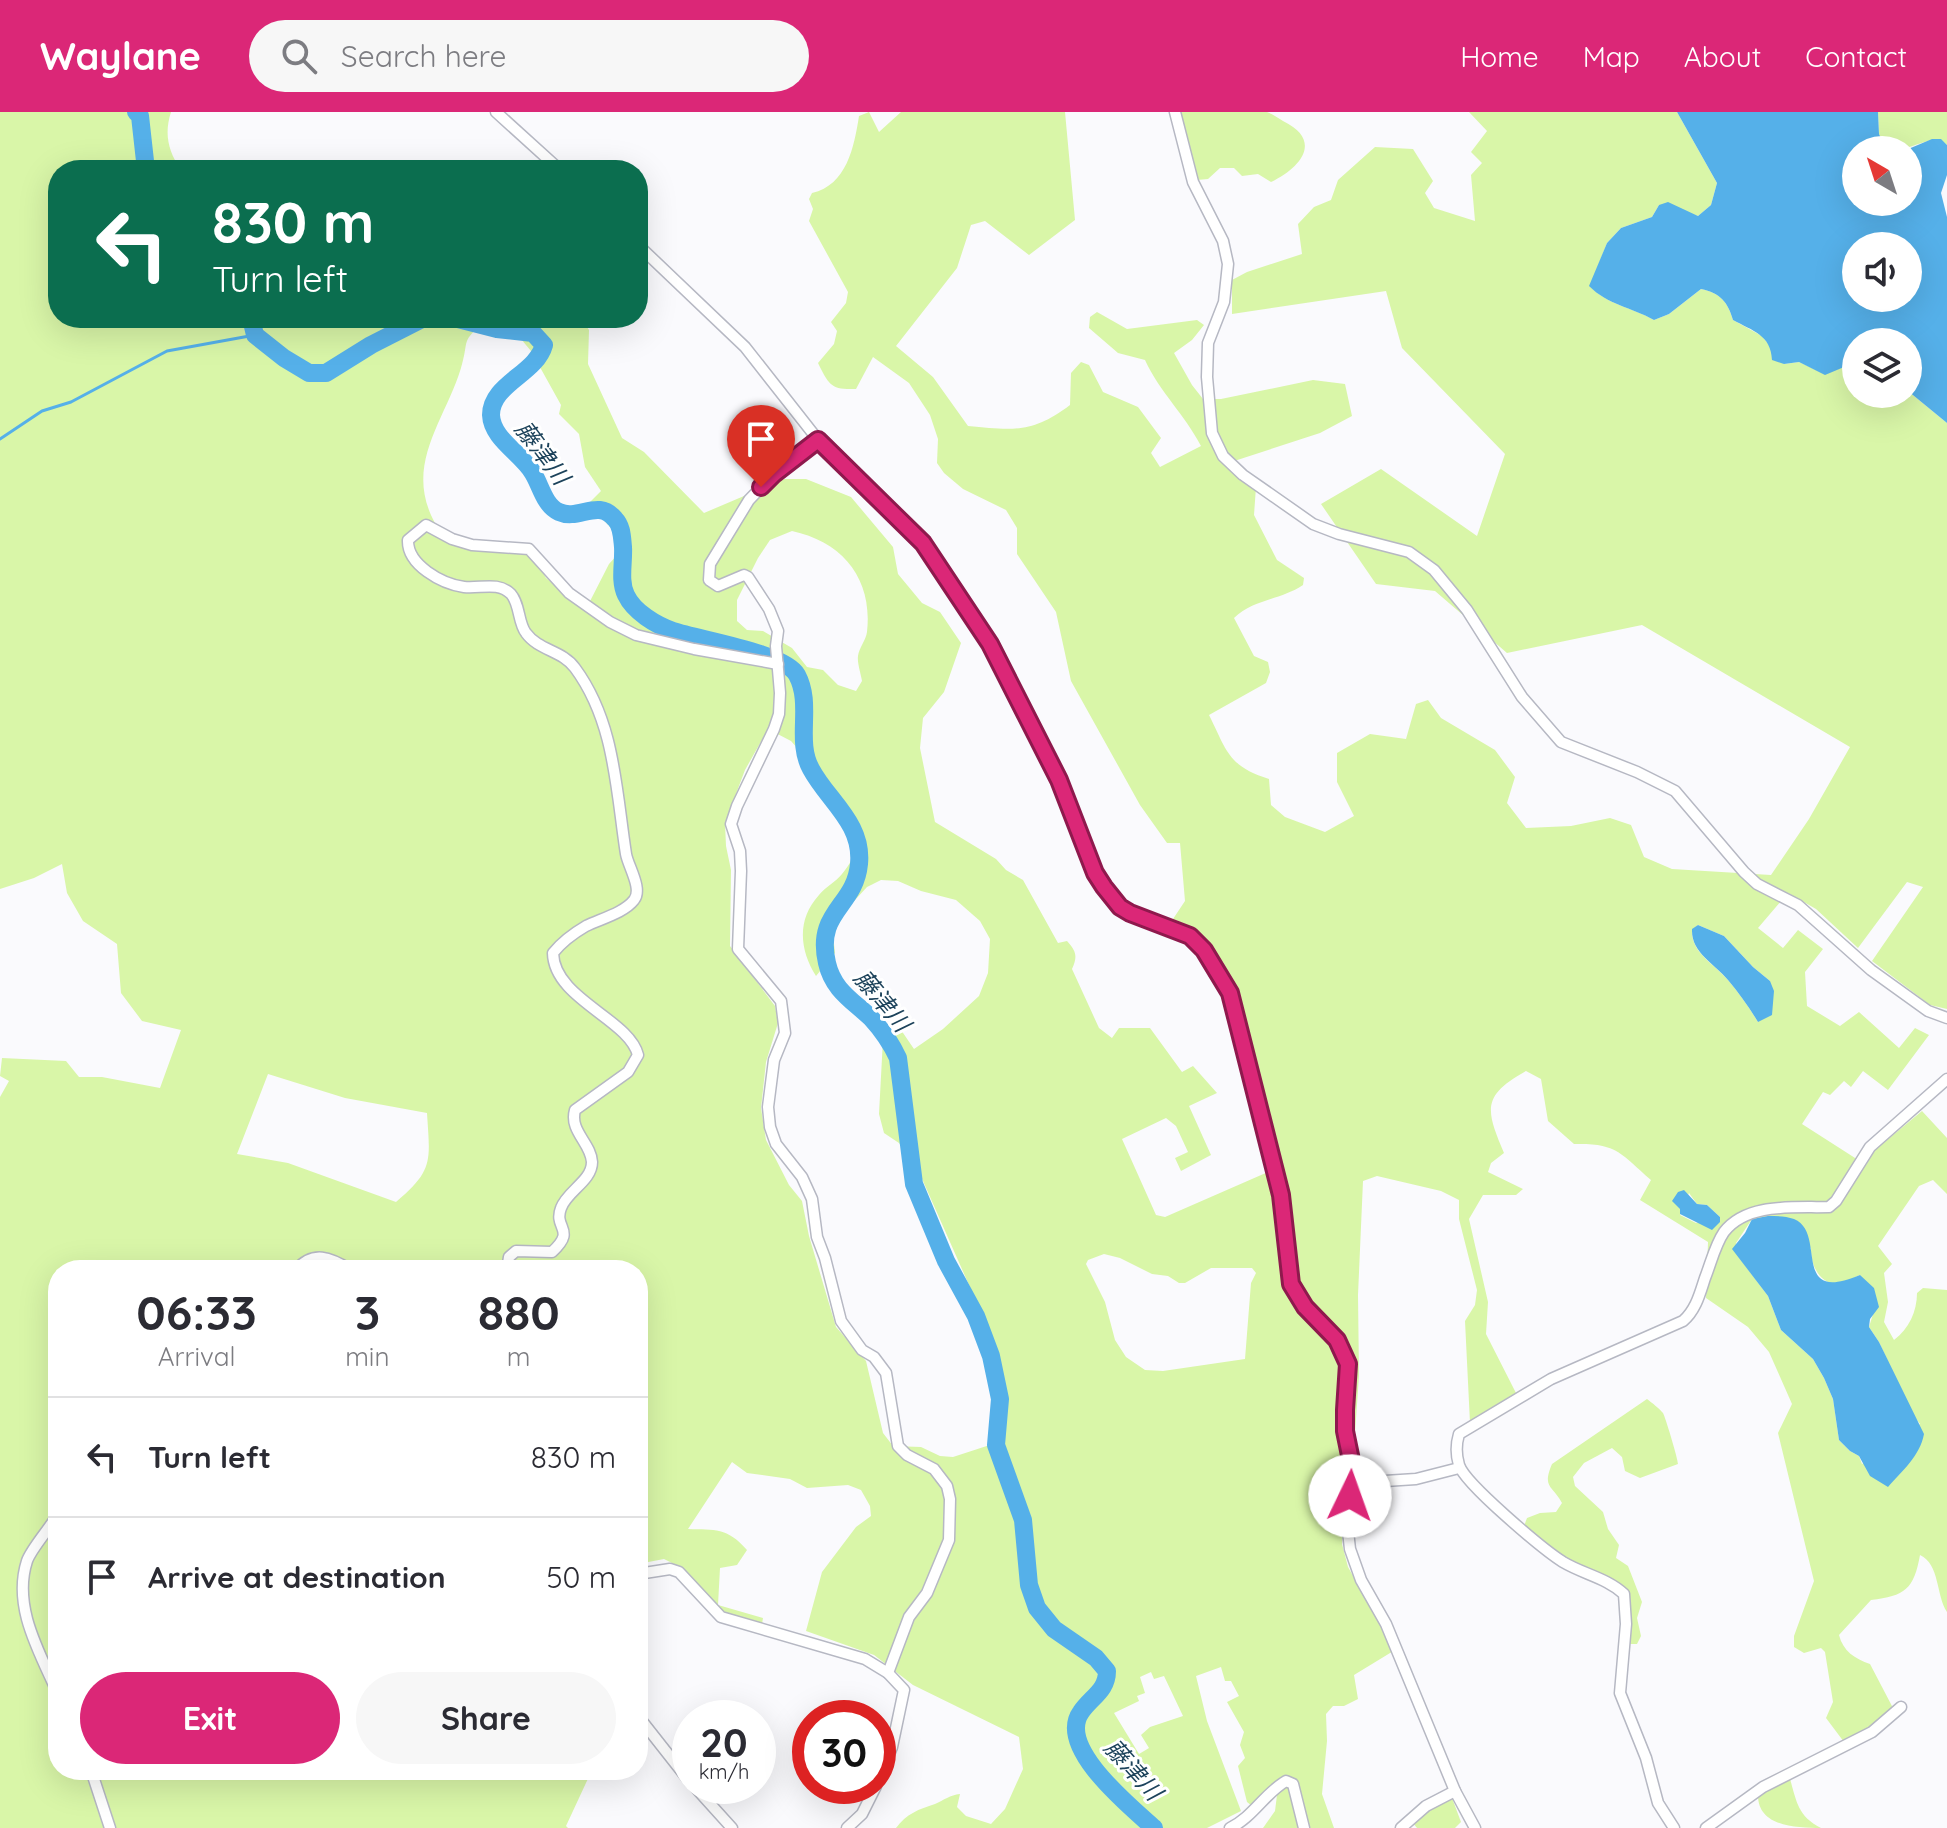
<!DOCTYPE html>
<html lang="en">
<head>
<meta charset="utf-8">
<style>
	body { margin:0; font-family:Quicksand,"Noto Sans JP",sans-serif; background:#f7f7f7; color:#2b2b33; height:100vh; display:flex; flex-direction:column; font-size:30px; white-space:nowrap }
	* { box-sizing:border-box; margin:0 }
	p { font-size:26px; color:#7c7c81 }
	.icon { flex:none; width:44px; height:44px; fill:none; stroke:currentColor; stroke-width:2; stroke-linecap:round; stroke-linejoin:round }
	.map { position:relative; flex:1; overflow:hidden }
	.drawer { position:absolute; left:48px; top:1148px; width:600px; height:520px; display:flex; flex-direction:column; background:#fff; border-radius:32px; box-shadow:0 8px 32px #0002 }
	.drawer>* { flex:none }
	.guide { position:absolute; left:48px; top:48px; width:600px; height:168px; border-radius:32px; box-shadow:0 8px 32px #0002; background:#0b6e4f; color:#fff; overflow:hidden }
	.needle { width:52px; rotate:321deg }
	.controls { position:absolute; left:1842px; top:24px; display:grid; gap:16px }
	.controls a { display:grid; place-items:center; width:80px; height:80px; border-radius:50%; background:#fff; box-shadow:0 8px 32px #0002; font-size:40px }
	.speed { position:absolute; left:672px; top:1588px; display:flex; gap:16px; font-size:40px; font-weight:700; text-align:center }
	.speed>* { display:grid; place-content:center; width:104px; height:104px; border-radius:50%; background:#fff; box-shadow:0 8px 32px #0002; line-height:1 }
	.speed small { font-size:20px; font-weight:400 }
	.speed .limit { border:12px solid #d22; background:#fff; color:#111 }
	.pin { position:absolute; display:grid; place-items:center; width:68px; height:68px; color:#fff; margin:-82px -34px; border-radius:50% 50% 50% 0; rotate:-45deg; box-shadow:0 0 8px #0007 }
	.pin .icon { rotate:45deg }
	.me { position:absolute; width:88px; margin:-44px; rotate:3deg; stroke-linejoin:round; filter:drop-shadow(0 0 6px #0008) }
	.turn { display:flex; align-items:center; gap:28px; height:168px; padding:0 32px; font-size:36px }
	.turn .icon { width:104px; height:104px; stroke-width:2.5 }
	.turn b { display:block; font-size:56px; line-height:68px }
	.eta { display:flex; justify-content:space-evenly; align-items:center; height:136px; text-align:center }
	.eta b { font-size:48px; font-weight:700; line-height:56px }
	.cta { display:flex; gap:16px; margin-top:auto; padding:16px 32px }
	.cta a { flex:1; height:92px; border-radius:48px; background:#db2777; color:#fff; font-size:32px; font-weight:700; line-height:92px; text-align:center }
	.cta a+a { background:#f7f7f7; color:#2b2b33 }
	ul { padding:0; list-style:none }
	li { display:flex; align-items:center; gap:24px; height:120px; padding:0 32px; border-top:2px solid #e1e1e2 }
	li div { flex:1 }
	li b { display:block; font-size:30px }
	li em { font-style:normal }
	header { display:flex; align-items:center; gap:48px; box-sizing:border-box; height:112px; padding:0 40px; background:#db2777; color:#fff }
	header strong { font-size:38px }
	nav { display:flex; gap:44px; margin-inline-start:auto; font-size:28px }
	.search { width:560px; height:72px; background:#f7f7f7; display:flex; align-items:center; gap:20px; box-sizing:border-box; padding:0 28px; border-radius:44px; color:#7c7c81; font-size:30px }
	.map>svg:first-child { display:block }
</style>
</head>
<body>
<header>
<strong>Waylane</strong>
<div class="search"><svg class="icon" aria-label="search" viewBox="0 0 24 24"><circle cx="10" cy="10" r="6"/><path d="M15 15l6 6"/></svg>Search here</div>
<nav><a>Home</a><a>Map</a><a>About</a><a>Contact</a></nav>
</header>
<div class="map">
<svg width="1947" height="1716" viewBox="0 0 1947 1716">
	<rect width="100%" height="100%" fill="#fafafd"/>
	<!-- green -->
	<g fill="#d9f6a8" fill-rule="evenodd">
		<path d="M0,0H171C164,22 168,39 181,58H58V206H581L589,218L588,252L622,326L644,340L704,401L784,367H806L851,385L893,435L898,462L922,491L940,500L961,531L944,580L923,606L920,636L935,710L996,747L1006,758L1023,768L1058,831L1067,829C1076,839 1078,844 1072,857L1099,916L1112,926L1119,916H1150L1182,960L1193,954L1217,981L1189,994L1211,1043L1181,1059L1175,1046L1188,1040L1176,1014L1166,1006L1122,1027L1156,1103L1165,1105L1277,1056L1258,962L1231,868L1197,819L1169,813L1185,789L1180,731H1167L1140,693L1071,569L1056,500L1017,442V416L1006,398L963,377L944,361L937,351L938,327L930,303L909,271L873,245L856,277C831,278 829,273 818,251L834,232L837,219L831,210L846,191L848,180L809,109L813,97L809,87L812,81C847,73 854,35 859,4L869,0L879,20L901,0H1065L1075,108L1029,143L985,109L971,113L957,156L896,234L933,265L968,314C1012,318 1032,322 1070,293L1071,261L1081,250L1089,253L1103,280L1138,295L1161,326L1151,341L1160,355L1201,334C1185,303 1159,279 1145,248L1118,241L1089,216L1090,205L1097,200L1127,217L1197,208L1204,213L1192,228L1174,241L1192,273L1203,287H1221L1313,268L1345,272L1352,304L1320,321L1225,352L1256,375L1254,403L1277,448L1304,466L1303,473C1281,488 1254,487 1234,506L1254,544L1268,550L1270,560L1266,571L1209,603C1227,639 1228,654 1269,667L1271,693L1285,705L1325,720L1354,704L1337,670V641L1370,622L1406,627L1416,592L1428,588L1441,606L1495,638L1515,665L1507,691L1526,716L1571,714L1610,706L1631,713L1644,745L1672,757L1771,763L1809,707L1850,635L1642,513L1507,541L1435,479L1376,472L1321,392L1381,357L1477,424L1505,342L1402,236L1386,179L1232,202V168L1247,160L1302,142L1298,112L1314,95L1331,88L1338,68L1375,35L1413,37L1433,69L1425,81L1434,96L1475,109L1471,63L1482,51L1471,40L1487,19L1469,0H1677L1717,71L1711,93L1698,104L1659,93L1652,105L1621,116L1607,131L1590,174C1607,193 1632,195 1654,208L1669,202L1701,177C1720,181 1728,190 1733,208L1762,224L1784,252L1799,250L1825,262L1856,250V282H1908V279L1947,311V897L1930,893L1872,849L1923,775L1907,770L1858,836L1816,797L1788,781L1758,816L1783,836L1798,818L1823,837L1805,860L1807,894L1840,914L1859,900L1899,936L1915,916L1929,923L1888,978L1863,959L1851,975L1844,969L1830,983L1823,980L1802,1012L1866,1053L1875,1038L1922,999L1947,1026V1082L1933,1068L1919,1074L1878,1134L1892,1152L1884,1161L1888,1190L1884,1210L1894,1228C1909,1217 1917,1199 1917,1181L1923,1176L1947,1178V1500C1936,1484 1940,1452 1920,1443C1914,1477 1905,1484 1871,1488L1839,1523C1843,1539 1855,1547 1870,1552L1893,1596L1870,1615L1844,1630L1826,1606L1833,1590L1825,1540L1821,1536L1804,1541L1794,1535V1524L1814,1469L1778,1321L1792,1292L1769,1240L1748,1215L1706,1186L1708,1130L1640,1088L1651,1068C1620,1041 1617,1031 1574,1032L1548,1009L1541,967L1526,959C1481,984 1486,998 1504,1041L1491,1051L1488,1060L1523,1077L1516,1083H1483L1469,1107L1488,1190L1486,1222L1516,1281L1496,1299L1470,1311L1465,1209L1475,1193L1477,1178L1459,1107V1088L1441,1079L1377,1064L1363,1069L1358,1183L1359,1264L1355,1321L1342,1326L1347,1361L1342,1432L1348,1455L1395,1538L1354,1563L1358,1587L1344,1594H1333L1326,1602L1327,1629L1322,1682L1334,1716H1263L1275,1699L1277,1683L1270,1676L1252,1694L1247,1690L1238,1654L1245,1646L1240,1633L1244,1620L1227,1590L1239,1584L1231,1569H1225L1221,1555L1196,1564L1207,1609L1241,1699L1207,1716H896C906,1702 919,1697 935,1692C944,1688 950,1683 960,1682L957,1695L966,1704L991,1712L1005,1697L1023,1657L1019,1625L913,1573L874,1543L806,1519L822,1460L856,1415L871,1404L870,1394L861,1378L848,1373L807,1376L790,1367L747,1361L732,1350L688,1417C715,1418 727,1415 747,1438L737,1453L720,1456L718,1493L763,1506L762,1512L726,1503L678,1454L664,1447L638,1452V1158H58V1658H592L566,1714L568,1716H0V985L9,969L0,964L2,946L66,949L79,965H102L160,976L181,918L142,909L121,881L117,832L83,809L67,781L62,752L34,766L0,777ZM486,208L511,215L531,239L561,293L559,302L579,322L585,355L601,379L588,392L615,420L618,442L609,452L586,497L546,466L534,445L526,439L433,420L435,411C403,353 445,309 461,256C470,226 459,232 486,208ZM792,419C843,430 873,467 867,520C866,528 859,536 858,544C857,551 861,562 862,569L856,579L838,573L823,558L807,555L792,536L763,519L747,518L737,509V488L758,446L770,428ZM768,617L791,629L820,662L848,699L861,729C857,740 850,752 842,762C836,770 825,775 819,783C797,807 799,837 816,864L835,841L832,813L867,775L881,768L898,769L921,779L956,788L980,809L990,827L988,861L979,884L943,917L914,937L899,915L883,927L879,1002L884,1021L899,1031L919,1060L996,1234L1005,1286L1002,1329L953,1345L940,1344L921,1335L893,1334L883,1321L866,1249L836,1215L809,1124L802,1089L789,1073L766,1028L761,996L766,950L778,911L775,894L730,834L731,758L726,734L725,711L745,658ZM1698,813L1724,824L1753,855L1770,869L1758,910C1749,895 1739,881 1728,868C1715,852 1691,841 1692,818ZM268,962L345,986L427,1001C430,1049 434,1058 396,1090L288,1051L237,1042ZM1689,1081L1697,1092L1707,1093L1720,1105L1696,1111L1680,1103ZM1752,1107L1811,1136C1810,1153 1821,1176 1842,1171C1848,1170 1854,1165 1860,1163L1874,1199L1869,1215L1879,1230L1911,1300L1920,1312L1862,1352L1859,1344L1850,1339L1839,1328L1833,1287L1824,1266L1813,1247L1781,1218L1768,1184L1738,1144L1736,1131ZM1104,1142L1120,1146L1152,1162L1168,1164L1179,1171H1185L1211,1156H1252L1256,1161L1251,1171L1245,1247L1163,1259L1145,1258L1126,1245L1115,1228L1105,1190L1086,1152L1088,1148ZM1151,1560L1154,1567L1164,1564L1183,1604L1150,1615L1141,1623L1149,1636L1139,1642L1114,1601L1139,1589L1137,1584L1145,1581L1140,1565Z"/>
		<path d="M1178,0C1199,0 1249,0 1267,0C1272,2 1278,6 1283,9C1324,29 1300,56 1271,70L1258,62L1242,64L1234,56H1220L1208,67L1197,68Z"/>
		<path d="M1878,0H1947V33L1940,27C1921,28 1907,40 1887,37L1879,22Z"/>
		<path d="M1647,1287C1652,1291 1659,1296 1663,1301C1665,1304 1678,1347 1678,1352L1640,1366L1625,1359L1622,1345L1612,1336L1584,1351L1573,1365L1575,1374L1603,1400L1608,1417L1619,1433L1616,1446L1628,1454L1642,1490L1637,1506L1641,1524L1637,1532H1630L1628,1485L1565,1446L1524,1414L1527,1406L1540,1401L1556,1400L1562,1391C1552,1373 1542,1376 1552,1352Z"/>
		<path d="M1790,1667C1797,1691 1798,1704 1821,1716C1797,1716 1757,1715 1758,1682Z"/>
		<polygon points="1452,1686 1461,1710 1455,1716 1417,1716 1413,1711 1430,1696"/>
	</g>
	<!-- water -->
	<g fill="#55b0e9" fill-rule="evenodd">
		<path d="M1677,0H1878L1879,22L1886,37L1890,38H1856V90H1908L1906,38L1932,27H1941L1947,33V63L1941,81L1947,105V311L1908,279V230H1856V250L1825,263L1799,250L1784,252L1772,248C1771,223 1753,219 1733,208C1728,190 1720,181 1701,177L1669,202L1654,208C1631,195 1608,193 1589,174L1607,131L1621,116L1652,105L1659,93L1668,90L1698,104L1711,93L1717,71ZM1856,134H1908V186H1856Z"/>
		<path d="M1698,813L1724,824L1753,855L1770,869L1774,879L1772,903L1758,910C1749,895 1739,881 1728,868C1714,851 1691,841 1692,817Z"/>
		<polygon points="1684,1078 1697,1092 1707,1093 1720,1105 1720,1110 1712,1118 1680,1102 1680,1097 1672,1089 1678,1080"/>
		<path d="M1768,1104C1776,1104 1786,1104 1794,1107C1828,1121 1789,1193 1860,1163L1874,1176L1879,1195L1870,1207L1869,1215L1879,1230L1924,1322C1920,1344 1902,1359 1888,1375L1870,1364L1859,1344L1850,1339L1839,1328L1833,1287L1824,1266L1813,1247L1781,1218L1768,1184L1732,1137L1745,1121L1752,1107Z"/>
	</g>
	<g fill="none" stroke-linecap="round" stroke-linejoin="round">
		<!-- stream -->
		<polyline stroke="#55b0e9" stroke-width="3" points="0,327 42,299 71,290 167,239 255,223"/>
		<!-- river -->
		<g stroke="#55b0e9" stroke-width="18">
			<polyline points="136,0 140,4 146,58"/>
			<polyline points="251,206 255,223 284,246 309,261 326,261 371,233 424,206"/>
			<path d="M454,206L497,217L533,221L544,233C536,262 491,272 491,303C492,327 521,341 533,361C541,374 544,393 559,400C579,409 598,386 615,407C622,414 622,425 623,435C624,450 619,469 626,483C634,500 656,513 673,519C700,528 785,541 797,563C813,593 795,628 811,657C828,689 863,711 859,752C855,795 815,799 827,851C833,878 852,888 871,906C882,918 891,931 898,946L914,1072L946,1149L976,1204L991,1244L1000,1287L996,1333L1023,1408L1029,1473L1037,1496L1054,1517L1096,1546L1107,1559C1107,1579 1091,1585 1081,1600C1056,1635 1131,1695 1154,1716"/>
		</g>
		<defs>
			<g id="street">
				<polyline points="496,0 560,58"/>
				<polyline points="1175,0 1193,70 1223,129 1228,152 1224,190 1208,231 1207,265 1212,321 1223,344 1243,363 1313,412 1339,422 1409,440 1434,458 1467,498 1522,585 1561,630 1637,660 1675,679 1744,760 1757,772 1798,793 1871,858 1928,899 1947,906"/>
				<polyline points="638,133 745,235 826,338 923,431 990,532 1059,668 1095,761 1104,775 1120,795 1130,801 1190,824 1204,838 1230,881 1281,1083 1291,1172 1305,1195 1337,1228 1348,1252 1344,1281 1345,1319 1351,1342 1354,1371 1346,1401 1350,1437 1361,1468 1386,1512 1455,1679 1475,1716"/>
				<polyline points="818,328 774,362 749,388 710,452 709,468 718,474 744,463 748,465 769,497 778,519 776,534 780,581 779,602 774,617 737,694 731,712 740,739 741,759 738,837 781,889 785,921 774,948 768,995 770,1015 776,1032 802,1065 812,1087 817,1125 825,1146 841,1209 862,1238 874,1245 886,1261 898,1334 907,1343 934,1357 947,1374 950,1387 949,1428 927,1481 909,1505 888,1561"/>
				<path d="M296,1158C313,1138 330,1145 351,1158"/>
				<path d="M507,1158L509,1145L516,1139L552,1140C577,1117 553,1117 561,1096C567,1079 592,1069 592,1050C591,1031 569,1019 575,998L628,960L638,943C629,907 554,887 553,841C561,831 574,821 586,814C600,807 624,801 634,788C643,777 628,754 626,742C616,678 615,610 575,556C562,538 539,539 526,521C518,511 520,492 511,482C498,469 480,477 464,475C442,472 407,453 408,428L426,413L452,427L472,433L529,437L569,481L610,510L636,523L694,537L778,552"/>
				<polyline points="1354,1371 1416,1367 1459,1356"/>
				<path d="M58,1402C50,1416 31,1437 27,1449C12,1495 40,1541 58,1582"/>
				<polyline points="638,1462 670,1457 679,1460 721,1505 865,1547 888,1561 904,1578 892,1635 878,1669"/>
				<polyline points="638,1604 690,1670"/>
				<polyline points="91,1658 110,1716"/>
				<polyline points="694,1674 732,1716"/>
				<polyline points="847,1716 862,1702 876,1674"/>
				<path d="M1230,1716C1253,1705 1264,1682 1286,1669L1293,1672L1304,1716"/>
				<polyline points="1401,1716 1426,1694 1455,1679"/>
				<path d="M1674,1716L1658,1691L1646,1646L1620,1581L1626,1512L1624,1482C1607,1466 1583,1462 1563,1450C1544,1438 1465,1372 1459,1353C1456,1343 1456,1332 1459,1322L1551,1267L1683,1209C1696,1198 1700,1181 1705,1166C1711,1151 1715,1133 1724,1120C1747,1090 1795,1096 1829,1095L1836,1089L1870,1035L1947,967"/>
				<polyline points="1706,1716 1763,1675 1872,1620 1901,1595"/>
			</g>
		</defs>
		<!-- street casing -->
		<use href="#street" stroke="#b6b8c3" stroke-width="13"/>
		<!-- street -->
		<use href="#street" stroke="#fff" stroke-width="10"/>
	</g>
	<g fill="none" stroke-linecap="round" stroke-linejoin="round">
		<defs>
			<polyline id="route" points="761,375 774,362 818,328 923,431 990,532 1059,668 1095,761 1104,775 1120,795 1130,801 1190,824 1204,838 1230,881 1281,1083 1291,1172 1305,1195 1337,1228 1348,1252 1345,1298 1345,1319 1353,1358 1354,1371 1350,1384"/>
		</defs>
		<!-- route casing -->
		<use href="#route" stroke="#8e194d" stroke-width="20"/>
		<!-- route -->
		<use href="#route" stroke="#db2777" stroke-width="14"/>
	</g>
	<g text-anchor="middle" stroke-width="6" stroke-linejoin="round" paint-order="stroke">
		<!-- water labels -->
		<g font-size="24" font-style="italic" fill="#1d435b" stroke="#fff">
			<text transform="translate(542 341) rotate(53)" y="8">藤津川</text>
			<text transform="translate(882 889) rotate(50)" y="8">藤津川</text>
			<text transform="translate(1133 1658) rotate(48)" y="8">藤津川</text>
		</g>
	</g>
</svg>
<div class="controls">
<a><svg class="needle" viewBox="-14 -14 28 28"><path d="M0-13l5 13h-10z" fill="#e53935"/><path d="M0 13l5-13h-10z" fill="#7c7c81"/></svg></a>
<a><svg class="icon" aria-label="sound" viewBox="0 0 24 24"><path d="M4 9h4l5-4v14l-5-4H4zM17 9q2 3 0 6"/></svg></a>
<a><svg class="icon" aria-label="layers" viewBox="0 0 24 24"><path d="M12 4l9 5-9 5-9-5zM3 14l9 5 9-5"/></svg></a>
</div>
<div class="speed"><div>20<small>km/h</small></div><div class="limit">30</div></div>
<div class="pin" style="left:761px;top:375px;background:#d93025"><svg class="icon" aria-label="arrive" viewBox="0 0 24 24"><path d="M6 21V4h12l-3 4 3 4H6"/></svg></div>
<svg class="me" style="left:1350px;top:1384px" viewBox="-20 -20 40 40"><circle r="19" fill="#fff"/><path d="M0-13L10 11 0 6-10 11z" fill="#db2777"/></svg>
<div class="guide">
<div class="turn"><svg class="icon" aria-label="left" viewBox="0 0 24 24"><path d="M17 20v-9H6M10 6l-5 5 5 5"/></svg><div><b>830 m</b>Turn left</div></div>
</div>
<section class="drawer">
<div class="eta">
<div><b>06:33</b><p>Arrival</p></div>
<div><b>3</b><p>min</p></div>
<div><b>880</b><p>m</p></div>
</div>
<ul>
<li><svg class="icon" aria-label="left" viewBox="0 0 24 24"><path d="M17 20v-9H6M10 6l-5 5 5 5"/></svg><div><b>Turn left</b></div><em>830 m</em></li>
<li><svg class="icon" aria-label="arrive" viewBox="0 0 24 24"><path d="M6 21V4h12l-3 4 3 4H6"/></svg><div><b>Arrive at destination</b></div><em>50 m</em></li>
</ul>
<div class="cta"><a>Exit</a><a>Share</a></div>
</section>
</div>
</body>
</html>
